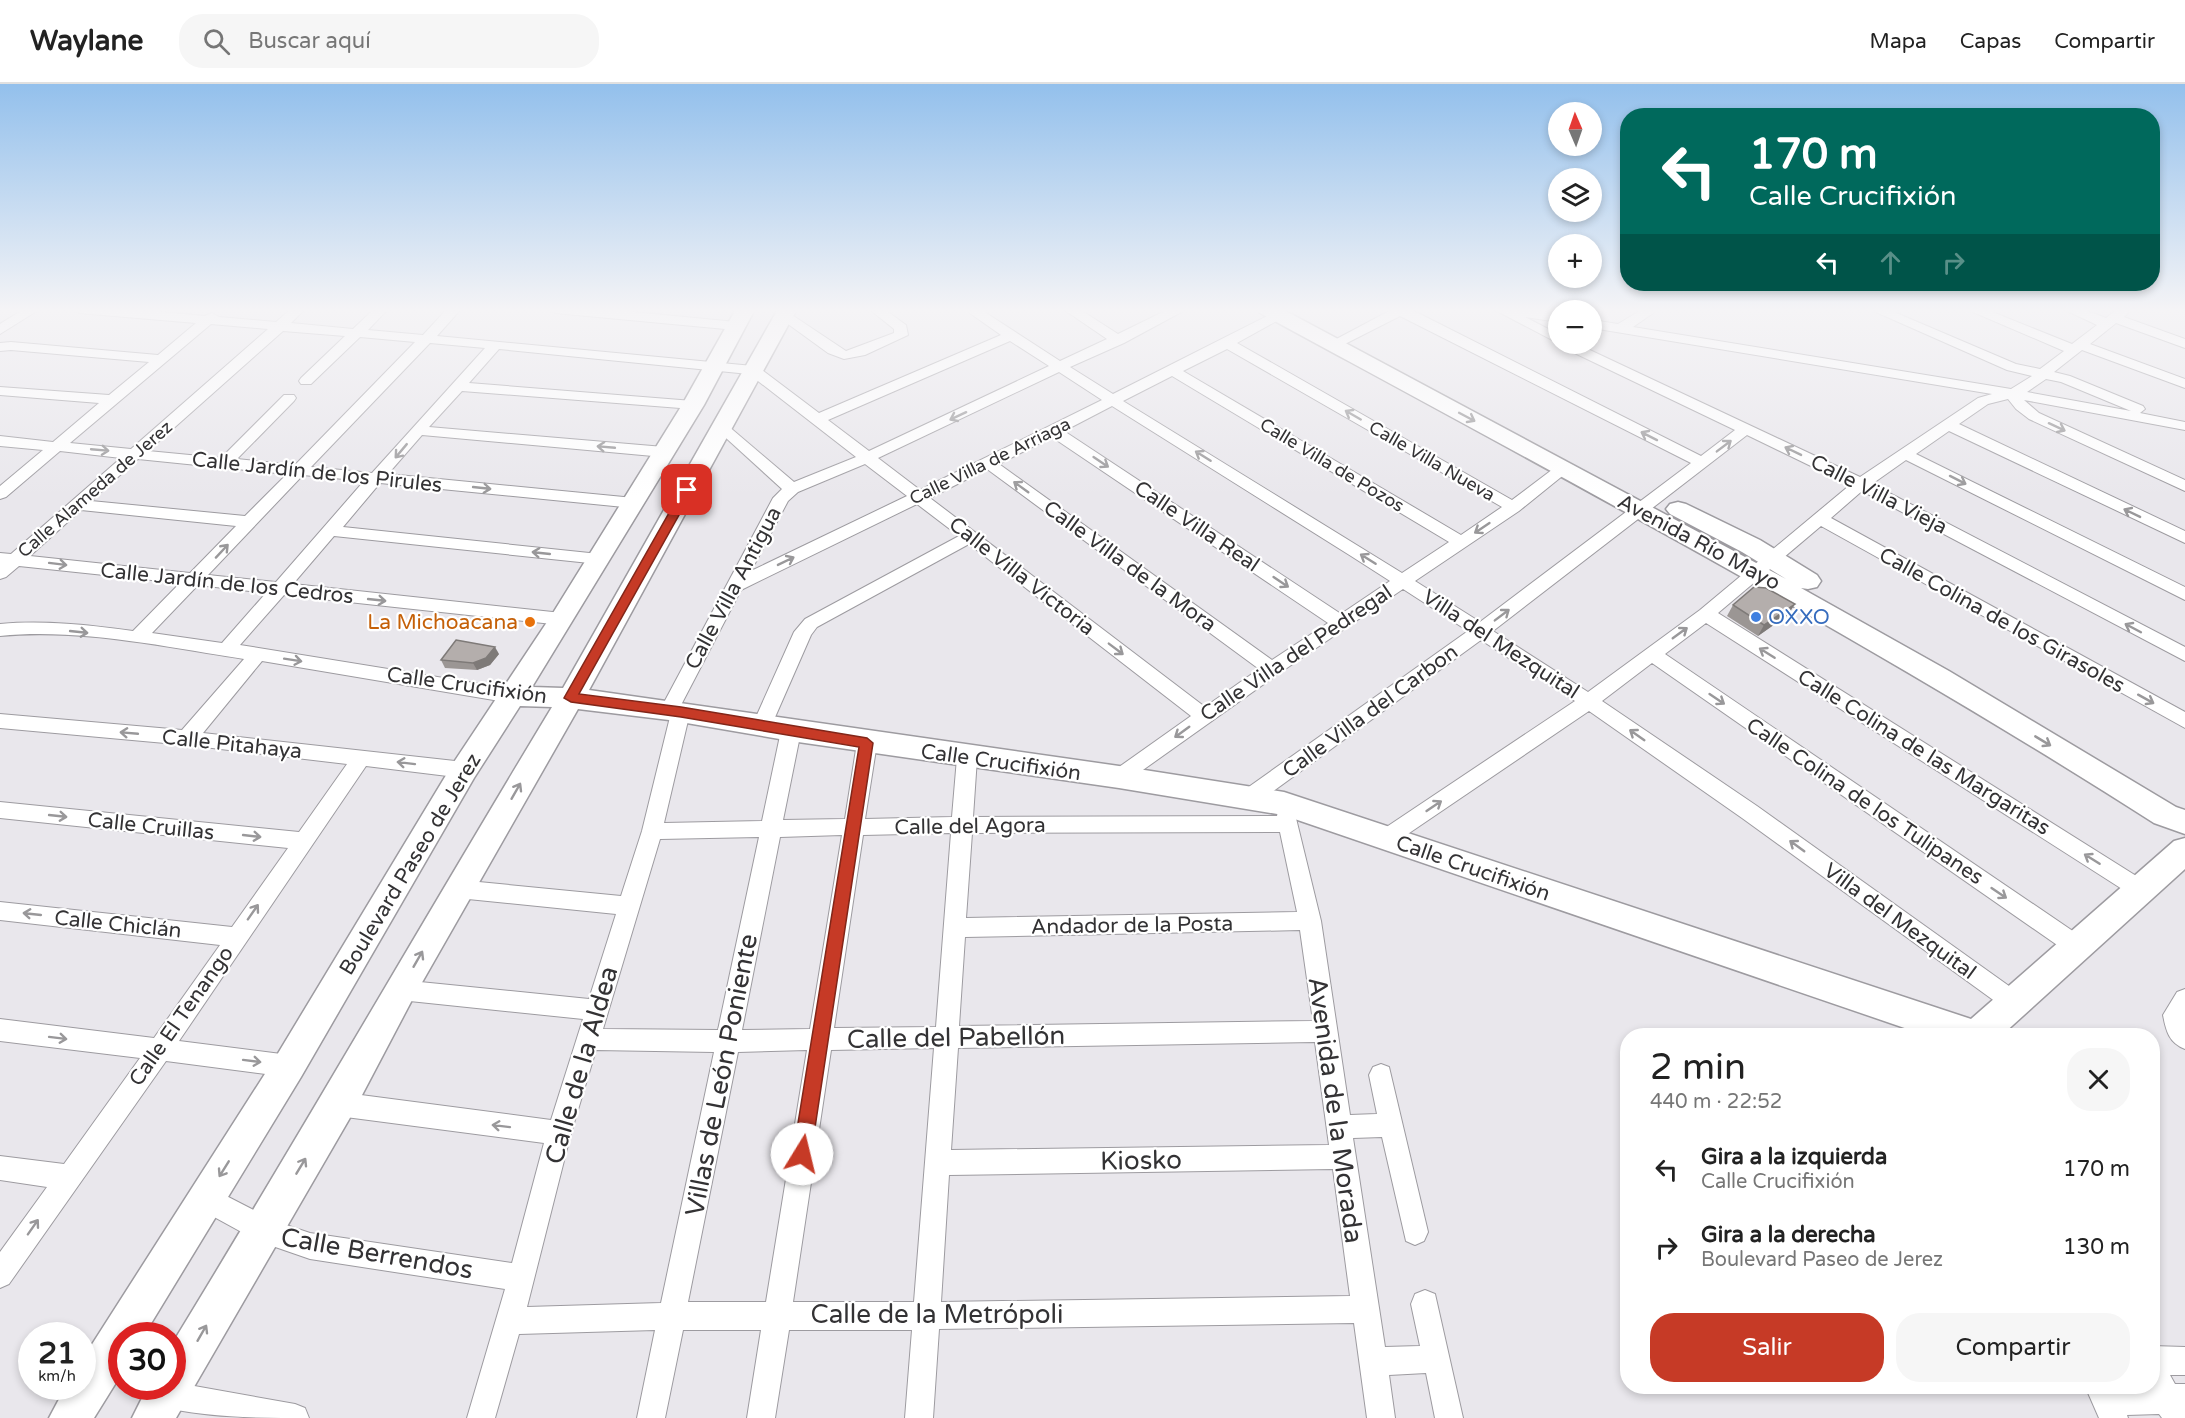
<!DOCTYPE html>
<html lang="es">
<head>
<meta charset="utf-8">
<style>
	body { margin:0; font-family:"Varela Round",sans-serif; background:#f6f6f6; color:#222; height:100vh; display:flex; flex-direction:column; font-size:22px; white-space:nowrap }
	* { box-sizing:border-box; margin:0 }
	p { font-size:20px; color:#767676 }
	.icon { flex:none; width:33px; height:33px; fill:none; stroke:currentColor; stroke-width:2; stroke-linecap:round; stroke-linejoin:round }
	.map { position:relative; flex:1; overflow:hidden }
	.side { position:absolute; left:1620px; top:944px; width:540px; height:366px; display:flex; flex-direction:column; background:#fff; border-radius:24px; box-shadow:0 3px 9px #0003 }
	.side>* { flex:none }
	.banner { position:absolute; left:1620px; top:24px; width:540px; height:183px; border-radius:24px; box-shadow:0 3px 9px #0003; background:#00695c; color:#fff; overflow:hidden }
	.needle { width:39px; rotate:358deg }
	.controls { position:absolute; left:1548px; top:18px; display:grid; gap:12px }
	.controls a { display:grid; place-items:center; width:54px; height:54px; border-radius:50%; background:#fff; box-shadow:0 3px 9px #0003; font-size:30px }
	.speed { position:absolute; left:18px; top:1238px; display:flex; gap:12px; font-size:30px; font-weight:700; text-align:center }
	.speed>* { display:grid; place-content:center; width:78px; height:78px; border-radius:50%; background:#fff; box-shadow:0 3px 9px #0003; line-height:1 }
	.speed small { font-size:15px; font-weight:400 }
	.speed .limit { border:9px solid #d22; background:#fff; color:#111 }
	.pin { position:absolute; display:grid; place-items:center; width:51px; height:51px; color:#fff; margin:-26px; border-radius:12px; box-shadow:0 3px 9px #0006 }
	.me { position:absolute; width:66px; margin:-33px; rotate:9deg; stroke-linejoin:round; filter:drop-shadow(0 0 4px #0008) }
	.turn { display:flex; align-items:center; gap:21px; height:126px; padding:0 30px; font-size:27px }
	.turn .icon { width:78px; height:78px; stroke-width:2.5 }
	.turn b { display:block; font-size:42px; line-height:51px }
	.lanes { display:flex; align-items:center; height:57px; padding:0 30px; background:#0003; justify-content:center; gap:30px; direction:ltr }
	.lanes .off { opacity:.35 }
	.round { display:grid; place-items:center; flex:none; width:63px; height:63px; border-radius:24px; background:#f6f6f6 }
	.overview { display:flex; align-items:center; justify-content:space-between; height:102px; padding:0 30px }
	h1 { font-size:36px; font-weight:600; line-height:45px }
	.action { display:flex; gap:12px; margin-top:auto; padding:12px 30px }
	.action a { flex:1; height:69px; border-radius:24px; background:#c63a26; color:#fff; font-size:24px; font-weight:600; line-height:69px; text-align:center }
	.action a+a { background:#f6f6f6; color:#222 }
	ul { padding:0; list-style:none }
	li { display:flex; align-items:center; gap:18px; height:78px; padding:0 30px }
	li div { flex:1 }
	li b { display:block; font-size:22px }
	li em { font-style:normal }
	header { display:flex; align-items:center; gap:36px; box-sizing:border-box; height:84px; padding:0 30px; background:#fff; border-bottom:2px solid #e0e0e0 }
	header strong { font-size:28px }
	nav { display:flex; gap:33px; margin-inline-start:auto; font-size:21px }
	.search { width:420px; height:54px; background:#f6f6f6; display:flex; align-items:center; gap:15px; box-sizing:border-box; padding:0 21px; border-radius:24px; color:#767676; font-size:22px }
	.map>svg:first-child { display:block }
</style>
</head>
<body>
<header>
<strong>Waylane</strong>
<div class="search"><svg class="icon" aria-label="search" viewBox="0 0 24 24"><circle cx="10" cy="10" r="6"/><path d="M15 15l6 6"/></svg>Buscar aquí</div>
<nav><a>Mapa</a><a>Capas</a><a>Compartir</a></nav>
</header>
<div class="map">
<svg width="2185" height="1334" viewBox="0 0 2185 1334">
	<rect width="100%" height="100%" fill="#e9e7ec"/>
	<g fill="none" stroke-linecap="round" stroke-linejoin="round">
		<defs>
			<g id="street">
				<polygon points="24,225 40,225 0,250 0,240"/>
				<path d="M73,225H131L205,232L212,229L219,233L276,238L291,225H305L291,239L353,245L374,225H388L368,246L423,251L447,225H461L437,252L753,282L758,283L819,329L1001,251L964,225H980L1060,277L1107,255L1063,225H1079L1118,250L1169,225H1187L1124,259L1070,283L1113,310L1277,227L1282,228L1284,231L1282,234L1237,259L1512,416L1557,382L1563,380L1571,385L1519,427L1415,497L1480,538L1691,379L1400,232L1339,263H1329L1327,260L1393,225H1410L1701,372L1735,346L1562,263L1560,260H1577L1860,393L1978,314L1992,310L1592,244V236L1618,240L1643,225H1659L1633,243L2011,305L2032,292L2007,286L1869,225H1887L2016,280L2040,285L2064,267L1966,225H1985L2072,260L2097,241L2063,225H2082L2106,234L2117,225H2132L2124,233L2185,255V264L2116,239L2090,260L2185,295V304L2082,266L2054,288L2070,292L2143,322L2145,325L2140,329L2185,338V346L2024,316L2039,329L2185,396V407L2029,335L2016,325L2008,315L1988,320L1959,340L2185,447V459L1949,347L1916,370L2185,503V516L1906,376L1872,400L2185,563V577L1862,407L1831,434L2185,628V644L1821,442L1718,529L2149,800L2152,806L2149,812L2141,815L2133,812L1706,539L1665,570L2086,856L2089,863L2086,870L2078,873L2070,870L1652,579L1602,617L1757,722L2023,912L2027,919L2023,926L2015,929L2007,926L1742,734L1589,627L1393,760L1386,762L1379,760L1376,754L1379,748L1575,617L1481,556L1257,719L1250,721L1243,719L1240,713L1243,707L1468,547L1403,505L1278,590L1126,698L1119,701L1112,698L1109,693L1112,688L1191,632L969,460L817,543L811,551L769,647L762,649L755,647L752,642L794,548L805,535L959,452L917,420L741,506L681,621L688,623L690,628L664,739L762,737L781,647L784,642L791,640L798,642L801,647L783,736L845,735L857,659L860,654L867,652L874,654L877,659L865,735L952,733L957,674L960,669L967,667L974,669L977,674L973,733L1277,732L1279,722L1286,720L1293,722L1321,837L1350,1031L1377,1030L1369,991L1373,983L1381,980L1389,983L1428,1148L1424,1157L1415,1161L1406,1157L1382,1053L1353,1054L1385,1263L1420,1262L1411,1220L1415,1210L1425,1206L1435,1210L1463,1334H1435L1426,1289L1389,1291L1395,1334H1367L1354,1239L939,1245L933,1334H905L912,1246H789L775,1334H747L761,1246H683L665,1334H637L655,1246L519,1250L495,1334H467L505,1205L310,1175L258,1157L196,1123L192,1114L196,1105L205,1101L277,1138L310,1149L512,1179L544,1059L338,1032L329,1028L326,1020L329,1012L338,1008L551,1036L583,935L400,916L392,913L389,906L392,899L400,896L589,915L616,830L458,814L450,811L447,805L450,799L458,796L621,812L642,747L670,633L662,631L660,626L773,414L782,405L715,344L717,341H727L794,398L856,373L749,290L499,265L469,299L693,317L700,321L693,325L462,307L429,343L664,363L672,368L664,373L422,351L388,390L634,414L642,419L634,424L380,399L343,443L599,470L605,471L607,475L605,479L599,480L334,452L293,500L562,529L568,531L571,535L568,539L562,541L284,511L240,561L512,605L519,607L521,612L519,617L512,619L262,577L203,649L464,678L471,681L474,686L471,691L464,694L366,682L179,957L289,971L297,974L301,982L297,990L289,993L166,977L9,1200L0,1204V1168L47,1103L0,1096V1072L64,1080L140,974L0,957V935L154,954L220,861L0,836V818L232,843L288,764L0,734V718L299,748L347,680L187,661L0,644V630L182,646L244,575C165,563 79,544 0,552V540C45,536 89,541 133,547L180,499L19,482L6,493L0,495V469L11,470L121,374L60,367L6,413L0,415V402L43,366L0,362V352L53,358L99,319L0,311V303L109,311L149,278L11,266L0,267V259L11,258L158,271L196,239L79,229ZM211,240L268,245L131,365L70,359ZM283,247L345,252L301,294L299,297L301,300H311L360,253L415,258L295,381L237,375L294,317L296,314L294,311H284L221,374L148,367ZM1010,257L1049,282L869,367L828,336ZM430,259L485,264L372,389L311,383ZM1227,265L1502,423L1461,451L1183,287ZM1059,288L1102,316L920,406L878,374ZM1172,292L1449,458L1402,489L1123,317ZM2046,295L2061,298L2131,327L2027,308ZM1112,322L1351,472L1390,497L1341,530L1064,347ZM1747,351L1850,401L1700,526L1588,608L1493,547ZM1052,353L1328,539L1272,576L999,380ZM138,375L287,390L245,432L91,417ZM865,380L907,412L751,487L788,417L798,408ZM987,385L1259,585L1205,623L930,414ZM303,391L364,397L276,498L208,491ZM81,426L236,442L190,489L30,472ZM198,501L266,509L222,559L152,549ZM1280,748L1297,828L966,834L972,749ZM951,749L936,943L834,944L863,751ZM842,751L810,945L742,946L780,753ZM759,753L718,946L603,945L660,755ZM1300,846L1313,937L959,942L965,853ZM1315,958L1329,1061L951,1066L958,964ZM934,964L914,1218H793L831,966ZM596,966L714,968L661,1219L527,1223L571,1049ZM807,966L766,1218H688L738,968ZM1333,1085L1350,1212L941,1218L949,1091Z"/>
				<polygon points="549,225 603,225 736,238 743,242 736,246 555,229"/>
				<polygon points="869,225 884,225 906,241 908,251 865,271 844,275 828,269 777,232 784,228 789,229 846,267 894,249 894,245"/>
				<polygon points="1493,225 1529,225 1558,230 1558,238 1525,233 1558,250 1558,259"/>
				<path d="M2185,905V965C2169,959 2166,947 2163,931L2177,908Z"/>
				<polygon points="2152,1262 2185,1263 2185,1291 2170,1291 2175,1300 2185,1300 2185,1334 2162,1334 2159,1330 2127,1331 2128,1334 2099,1334 2085,1302 2152,1302"/>
				<path d="M172,1298L295,1320L305,1324L309,1334C260,1334 203,1334 156,1321L152,1311L155,1302H172Z"/>
			</g>
			<g id="secondary">
				<path d="M736,225H755L704,321L532,603L563,604L778,225H797L589,606L1119,682L1284,708L1971,935L2174,757L2185,754V785L2002,951H1925L1283,731L1119,704L791,657L669,636L578,625L412,916L351,1032L176,1334H132L148,1302H172V1260C301,1049 424,835 552,623L520,622L474,694L301,993L144,1251H122V1289L94,1334H49L66,1302H82V1276L277,971L454,678L553,529L682,321Z"/>
				<path d="M1258,225H1282L1786,495L1742,468L1670,430L1666,425L1670,420L1678,418L1686,420L1760,456L1817,491L1821,497L1817,503L1808,505L1801,504L1949,587L2176,723L2185,726V750L2154,739C1865,554 1562,393 1260,229Z"/>
			</g>
		</defs>
		<!-- street casing -->
		<use href="#street" stroke="#9d9ba0" stroke-width="2"/>
		<!-- secondary casing -->
		<use href="#secondary" stroke="#9d9ba0" stroke-width="3"/>
		<!-- street -->
		<use href="#street" fill="#fff" fill-rule="evenodd"/>
		<!-- secondary -->
		<use href="#secondary" fill="#fff" fill-rule="evenodd"/>
	</g>
	<!-- wall -->
	<g fill="#9b9694">
		<polygon points="1733,521 1788,531 1758,552 1727,532"/>
		<polygon points="499,570 490,581 477,586 445,584 441,576"/>
	</g>
	<!-- shaded-wall -->
	<g fill="#7e7a78">
		<polygon points="1795,520 1788,531 1758,552 1764,541"/>
		<polygon points="495,563 499,570 490,581 477,586 473,579"/>
	</g>
	<!-- building -->
	<g fill="#b4aeac" stroke="#7e7a78" stroke-width="1.5">
		<polygon points="1754,503 1766,504 1795,520 1764,541 1733,521"/>
		<polygon points="456,556 495,563 486,574 473,579 441,576"/>
	</g>
	<!-- one-way arrows -->
	<defs><path id="oneway-shaft" d="M-6 0H5M1.5-3L5.5 0L1.5 3" fill="none" stroke-width="1.6" stroke-linecap="round" stroke-linejoin="round" transform="scale(1.5)"/></defs>
	<g stroke="#99989a">
		<use href="#oneway-shaft" transform="translate(1353 331) rotate(-150)"/>
		<use href="#oneway-shaft" transform="translate(958 332) rotate(155)"/>
		<use href="#oneway-shaft" transform="translate(1467 333) rotate(28)"/>
		<use href="#oneway-shaft" transform="translate(2057 343) rotate(25)"/>
		<use href="#oneway-shaft" transform="translate(1649 352) rotate(-153)"/>
		<use href="#oneway-shaft" transform="translate(1724 362) rotate(-37)"/>
		<use href="#oneway-shaft" transform="translate(606 363) rotate(-175)"/>
		<use href="#oneway-shaft" transform="translate(100 366) rotate(5)"/>
		<use href="#oneway-shaft" transform="translate(401 367) rotate(130)"/>
		<use href="#oneway-shaft" transform="translate(1793 367) rotate(-154)"/>
		<use href="#oneway-shaft" transform="translate(1203 372) rotate(-148)"/>
		<use href="#oneway-shaft" transform="translate(1101 378) rotate(34)"/>
		<use href="#oneway-shaft" transform="translate(1958 396) rotate(27)"/>
		<use href="#oneway-shaft" transform="translate(1021 403) rotate(-144)"/>
		<use href="#oneway-shaft" transform="translate(482 404) rotate(6)"/>
		<use href="#oneway-shaft" transform="translate(2132 429) rotate(-154)"/>
		<use href="#oneway-shaft" transform="translate(1482 444) rotate(146)"/>
		<use href="#oneway-shaft" transform="translate(222 467) rotate(-47)"/>
		<use href="#oneway-shaft" transform="translate(541 469) rotate(-174)"/>
		<use href="#oneway-shaft" transform="translate(1368 475) rotate(-148)"/>
		<use href="#oneway-shaft" transform="translate(786 477) rotate(-26)"/>
		<use href="#oneway-shaft" transform="translate(58 480) rotate(7)"/>
		<use href="#oneway-shaft" transform="translate(1281 498) rotate(34)"/>
		<use href="#oneway-shaft" transform="translate(377 516) rotate(6)"/>
		<use href="#oneway-shaft" transform="translate(1502 531) rotate(-37)"/>
		<use href="#oneway-shaft" transform="translate(2133 544) rotate(-152)"/>
		<use href="#oneway-shaft" transform="translate(79 548) rotate(6)"/>
		<use href="#oneway-shaft" transform="translate(1680 549) rotate(-36)"/>
		<use href="#oneway-shaft" transform="translate(1116 565) rotate(37)"/>
		<use href="#oneway-shaft" transform="translate(1767 569) rotate(-148)"/>
		<use href="#oneway-shaft" transform="translate(293 576) rotate(9)"/>
		<use href="#oneway-shaft" transform="translate(1717 615) rotate(34)"/>
		<use href="#oneway-shaft" transform="translate(2146 615) rotate(29)"/>
		<use href="#oneway-shaft" transform="translate(1182 648) rotate(144)"/>
		<use href="#oneway-shaft" transform="translate(129 649) rotate(-175)"/>
		<use href="#oneway-shaft" transform="translate(1637 651) rotate(-145)"/>
		<use href="#oneway-shaft" transform="translate(2043 657) rotate(31)"/>
		<use href="#oneway-shaft" transform="translate(406 679) rotate(-173)"/>
		<use href="#oneway-shaft" transform="translate(516 707) rotate(-60)"/>
		<use href="#oneway-shaft" transform="translate(1434 722) rotate(-34)"/>
		<use href="#oneway-shaft" transform="translate(58 732) rotate(6)"/>
		<use href="#oneway-shaft" transform="translate(252 752) rotate(6)"/>
		<use href="#oneway-shaft" transform="translate(1797 762) rotate(-144)"/>
		<use href="#oneway-shaft" transform="translate(2092 775) rotate(-148)"/>
		<use href="#oneway-shaft" transform="translate(1999 809) rotate(34)"/>
		<use href="#oneway-shaft" transform="translate(253 828) rotate(-55)"/>
		<use href="#oneway-shaft" transform="translate(32 830) rotate(-174)"/>
		<use href="#oneway-shaft" transform="translate(418 875) rotate(-60)"/>
		<use href="#oneway-shaft" transform="translate(58 954) rotate(7)"/>
		<use href="#oneway-shaft" transform="translate(252 977) rotate(7)"/>
		<use href="#oneway-shaft" transform="translate(501 1042) rotate(-173)"/>
		<use href="#oneway-shaft" transform="translate(301 1082) rotate(-59)"/>
		<use href="#oneway-shaft" transform="translate(224 1085) rotate(122)"/>
		<use href="#oneway-shaft" transform="translate(33 1143) rotate(-55)"/>
		<use href="#oneway-shaft" transform="translate(202 1249) rotate(-60)"/>
	</g>
	<!-- sky -->
	<linearGradient id="sky" x2="0" y2="1"><stop stop-color="#93c0ec"/><stop offset="0.55" stop-color="#f5f4f6"/><stop offset="1" stop-color="#f5f4f6" stop-opacity="0"/></linearGradient>
	<rect width="2185" height="412" fill="url(#sky)"/>
	<!-- route -->
	<polygon fill="#c63a26" stroke="#812619" stroke-width="1.5" points="687,403 693,406 579,610 681,623 867,654 873,659 811,1070 808,1076 802,1079 796,1076 793,1070 859,663 681,633 571,618 564,614 682,406"/>
	<!-- markers -->
	<circle fill="#3f7fe0" stroke="#fff" stroke-width="2" cx="1756" cy="533" r="6"/>
	<circle fill="#e8710a" stroke="#fff" stroke-width="2" cx="530" cy="538" r="6"/>
	<g text-anchor="middle" stroke-width="4.5" stroke-linejoin="round" paint-order="stroke">
		<!-- far-street labels -->
		<g font-size="18" fill="#333234" stroke="#fff">
			<text transform="translate(990 377) rotate(-26)" y="6">Calle Villa de Arriaga</text>
			<text transform="translate(1432 377) rotate(30)" y="6">Calle Villa Nueva</text>
			<text transform="translate(1332 381) rotate(31)" y="6">Calle Villa de Pozos</text>
			<text transform="translate(95 405) rotate(-41)" y="6">Calle Alameda de Jerez</text>
		</g>
		<!-- street labels -->
		<g font-size="21" fill="#333234" stroke="#fff">
			<text transform="translate(317 388) rotate(6)" y="7">Calle Jardín de los Pirules</text>
			<text transform="translate(1879 410) rotate(27)" y="7">Calle Villa Vieja</text>
			<text transform="translate(1197 442) rotate(34)" y="7">Calle Villa Real</text>
			<text transform="translate(1699 458) rotate(28)" y="7">Avenida Río Mayo</text>
			<text transform="translate(1130 482) rotate(36)" y="7">Calle Villa de la Mora</text>
			<text transform="translate(1022 492) rotate(38)" y="7">Calle Villa Victoria</text>
			<text transform="translate(227 499) rotate(6)" y="7">Calle Jardín de los Cedros</text>
			<text transform="translate(733 504) rotate(-62)" y="7">Calle Villa Antigua</text>
			<text transform="translate(2002 536) rotate(29)" y="7">Calle Colina de los Girasoles</text>
			<text transform="translate(1501 560) rotate(33)" y="7">Villa del Mezquital</text>
			<text transform="translate(1296 569) rotate(-34)" y="7">Calle Villa del Pedregal</text>
			<text transform="translate(467 601) rotate(8)" y="7">Calle Crucifixión</text>
			<text transform="translate(1370 627) rotate(-36)" y="7">Calle Villa del Carbon</text>
			<text transform="translate(232 660) rotate(6)" y="7">Calle Pitahaya</text>
			<text transform="translate(1924 668) rotate(32)" y="7">Calle Colina de las Margaritas</text>
			<text transform="translate(1001 678) rotate(8)" y="7">Calle Crucifixión</text>
			<text transform="translate(1865 717) rotate(34)" y="7">Calle Colina de los Tulipanes</text>
			<text transform="translate(151 742) rotate(6)" y="7">Calle Cruillas</text>
			<text transform="translate(970 742) rotate(-1)" y="7">Calle del Agora</text>
			<text transform="translate(410 780) rotate(-59)" y="7">Boulevard Paseo de Jerez</text>
			<text transform="translate(1473 784) rotate(19)" y="7">Calle Crucifixión</text>
			<text transform="translate(1900 837) rotate(36)" y="7">Villa del Mezquital</text>
			<text transform="translate(118 840) rotate(6)" y="7">Calle Chiclán</text>
			<text transform="translate(1132 841) rotate(-1)" y="7">Andador de la Posta</text>
			<text transform="translate(181 932) rotate(-55)" y="7">Calle El Tenango</text>
		</g>
		<!-- shop labels -->
		<g font-size="21" fill="#366cbe" stroke="#fff" text-anchor="start">
			<text x="1768" y="540">OXXO</text>
		</g>
		<!-- food labels -->
		<g font-size="21" fill="#c56008" stroke="#fff" text-anchor="end">
			<text x="518" y="545">La Michoacana</text>
		</g>
		<!-- near-street labels -->
		<g font-size="26" fill="#333234" stroke="#fff">
			<text transform="translate(956 953) rotate(-1)" y="9">Calle del Pabellón</text>
			<text transform="translate(581 981) rotate(-74)" y="9">Calle de la Aldea</text>
			<text transform="translate(721 991) rotate(-79)" y="9">Villas de León Poniente</text>
			<text transform="translate(1336 1026) rotate(82)" y="9">Avenida de la Morada</text>
			<text transform="translate(1141 1076) rotate(-1)" y="9">Kiosko</text>
			<text transform="translate(377 1169) rotate(10)" y="9">Calle Berrendos</text>
			<text x="937" y="1239">Calle de la Metrópoli</text>
		</g>
	</g>
</svg>
<div class="controls">
<a><svg class="needle" viewBox="-14 -14 28 28"><path d="M0-13l5 13h-10z" fill="#e53935"/><path d="M0 13l5-13h-10z" fill="#767676"/></svg></a>
<a><svg class="icon" aria-label="layers" viewBox="0 0 24 24"><path d="M12 4l9 5-9 5-9-5zM3 14l9 5 9-5"/></svg></a>
<a>+</a>
<a>−</a>
</div>
<div class="speed"><div>21<small>km/h</small></div><div class="limit">30</div></div>
<div class="pin" style="left:687px;top:406px;background:#d93025"><svg class="icon" aria-label="arrive" viewBox="0 0 24 24"><path d="M6 21V4h12l-3 4 3 4H6"/></svg></div>
<svg class="me" style="left:802px;top:1070px" viewBox="-20 -20 40 40"><circle r="19" fill="#fff"/><path d="M0-13L10 11 0 6-10 11z" fill="#c63a26"/></svg>
<div class="banner">
<div class="turn"><svg class="icon" aria-label="left" viewBox="0 0 24 24"><path d="M17 20v-9H6M10 6l-5 5 5 5"/></svg><div><b>170 m</b>Calle Crucifixión</div></div>
<div class="lanes"><svg class="icon" aria-label="left" viewBox="0 0 24 24"><path d="M17 20v-9H6M10 6l-5 5 5 5"/></svg><svg class="icon off" aria-label="ahead" viewBox="0 0 24 24"><path d="M12 20V5M6 11l6-6 6 6"/></svg><svg class="icon off" aria-label="right" viewBox="0 0 24 24"><path d="M7 20v-9h11M14 6l5 5-5 5"/></svg></div>
</div>
<section class="side">
<div class="overview"><div><h1>2 min</h1><p>440 m · 22:52</p></div><a class="round"><svg class="icon" aria-label="close" viewBox="0 0 24 24"><path d="M6 6l12 12M18 6L6 18"/></svg></a></div>
<ul>
<li><svg class="icon" aria-label="left" viewBox="0 0 24 24"><path d="M17 20v-9H6M10 6l-5 5 5 5"/></svg><div><b>Gira a la izquierda</b><p>Calle Crucifixión</p></div><em>170 m</em></li>
<li><svg class="icon" aria-label="right" viewBox="0 0 24 24"><path d="M7 20v-9h11M14 6l5 5-5 5"/></svg><div><b>Gira a la derecha</b><p>Boulevard Paseo de Jerez</p></div><em>130 m</em></li>
</ul>
<div class="action"><a>Salir</a><a>Compartir</a></div>
</section>
</div>
</body>
</html>
